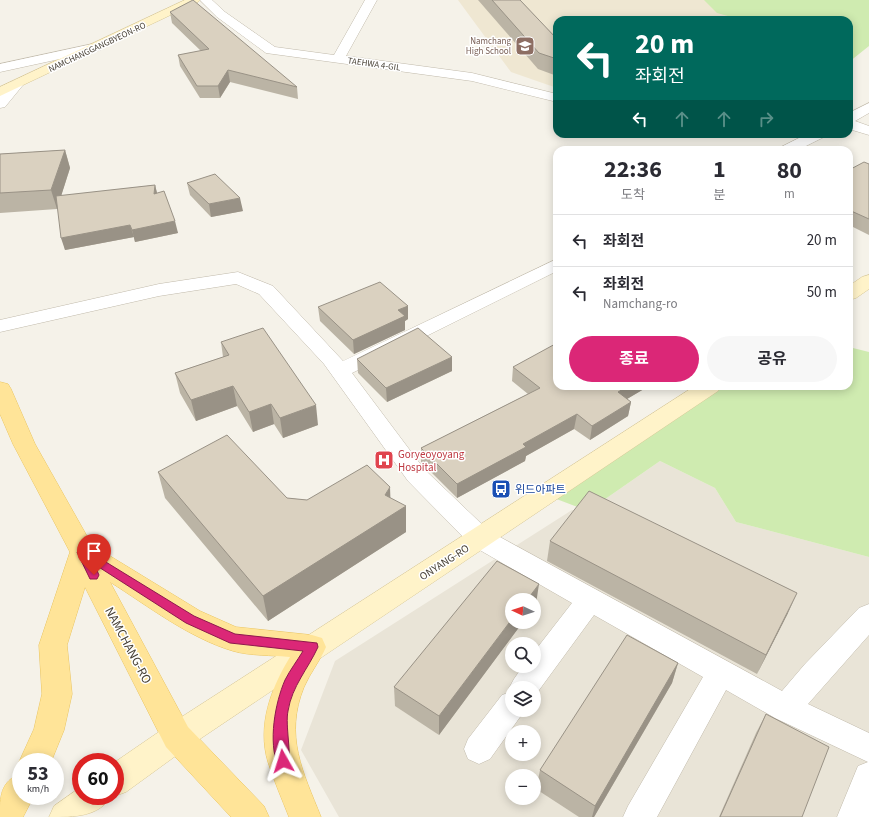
<!DOCTYPE html>
<html lang="ko">
<head>
<meta charset="utf-8">
<style>
	body { margin:0; font-family:"Source Sans 3","Noto Sans KR",sans-serif; background:#f7f7f7; color:#2b2b33; height:100vh; display:flex; flex-direction:column; font-size:15px; white-space:nowrap }
	* { box-sizing:border-box; margin:0 }
	p { font-size:13px; color:#7c7c81 }
	.icon { flex:none; width:22px; height:22px; fill:none; stroke:currentColor; stroke-width:2; stroke-linecap:round; stroke-linejoin:round }
	.map { position:relative; flex:1; overflow:hidden }
	.drawer { position:absolute; left:553px; top:146px; width:300px; height:244px; display:flex; flex-direction:column; background:#fff; border-radius:12px; box-shadow:0 2px 10px #0003 }
	.drawer>* { flex:none }
	.top-card { position:absolute; left:553px; top:16px; width:300px; height:122px; border-radius:12px; box-shadow:0 2px 10px #0003; background:#00695c; color:#fff; overflow:hidden }
	.needle { width:26px; rotate:274deg }
	.buttons { position:absolute; left:505px; top:593px; display:grid; gap:8px }
	.buttons a { display:grid; place-items:center; width:36px; height:36px; border-radius:50%; background:#fff; box-shadow:0 2px 10px #0003; font-size:20px }
	.speed { position:absolute; left:12px; top:753px; display:flex; gap:8px; font-size:20px; font-weight:700; text-align:center }
	.speed>* { display:grid; place-content:center; width:52px; height:52px; border-radius:50%; background:#fff; box-shadow:0 2px 10px #0003; line-height:1 }
	.speed small { font-size:10px; font-weight:400 }
	.speed .limit { border:6px solid #d22; background:#fff; color:#111 }
	.pin { position:absolute; display:grid; place-items:center; width:34px; height:34px; color:#fff; margin:-41px -17px; border-radius:50% 50% 50% 0; rotate:-45deg; box-shadow:0 0 4px #0007 }
	.pin .icon { rotate:45deg }
	.me { position:absolute; width:44px; margin:-22px; rotate:354deg; stroke-linejoin:round; filter:drop-shadow(0 0 3px #0008) }
	.turn { display:flex; align-items:center; gap:14px; height:84px; padding:0 16px; font-size:18px }
	.turn .icon { width:52px; height:52px; stroke-width:2.5 }
	.turn b { display:block; font-size:28px; line-height:34px }
	.lanes { display:flex; align-items:center; height:38px; padding:0 16px; background:#0003; justify-content:center; gap:20px; direction:ltr }
	.lanes .off { opacity:.35 }
	.eta { display:flex; justify-content:space-evenly; align-items:center; height:68px; text-align:center }
	.eta b { font-size:24px; font-weight:700; line-height:28px }
	.action { display:flex; gap:8px; margin-top:auto; padding:8px 16px }
	.action a { flex:1; height:46px; border-radius:24px; background:#db2777; color:#fff; font-size:16px; font-weight:700; line-height:46px; text-align:center }
	.action a+a { background:#f7f7f7; color:#2b2b33 }
	ul { padding:0; list-style:none }
	li { display:flex; align-items:center; gap:12px; height:52px; padding:0 16px; border-top:1px solid #e1e1e2 }
	li div { flex:1 }
	li b { display:block; font-size:15px }
	li em { font-style:normal }
	.map>svg:first-child { display:block }
</style>
</head>
<body>
<div class="map">
<svg width="869" height="817" viewBox="0 0 869 817">
	<rect width="100%" height="100%" fill="#f5f2e9"/>
	<!-- residential -->
	<path fill="#e9e4d7" fill-rule="evenodd" d="M660,461L715,488L736,522L869,557V817H339L301,750L335,661L572,510L588,511ZM512,600H534V622H512ZM512,644H534V666H512ZM512,688H534V710H512ZM512,732H534V754H512ZM512,776H534V798H512Z"/>
	<!-- education -->
	<polygon fill="#efe7d2" points="458,0 724,0 767,20 557,20 557,88 511,72"/>
	<!-- green -->
	<g fill="#cfebb0">
		<polygon points="704,0 869,0 869,46 849,62 849,20 742,20 717,13"/>
		<polygon points="849,347 869,352 869,557 736,522 715,488 660,461 588,511 546,495 710,386 849,386"/>
	</g>
	<g fill="none" stroke-linecap="round" stroke-linejoin="round">
		<defs>
			<g id="street">
				<polygon points="200,0 212,0 225,12 275,47 334,55 365,0 377,0 346,56 472,73 557,94 557,102 472,81 266,53 217,17"/>
				<polygon points="97,43 103,47 101,50 0,72 0,64"/>
				<polygon points="16,81 21,82 23,85 5,107 0,108 0,95 11,82"/>
				<polygon points="869,103 869,113 855,121 869,126 869,135 849,129 849,113"/>
				<polygon points="807,134 826,134 824,137 798,150 778,150 781,147"/>
				<polygon points="557,259 557,271 352,373 424,469 489,531 782,691 805,664 859,608 869,604 869,635 808,704 869,733 869,817 837,817 858,766 868,762 775,718 726,690 657,817 623,817 628,806 703,677 594,615 534,697 534,688 512,688 512,710 525,710 490,759 479,764 468,759 464,749 468,739 502,695 511,692 509,688 514,679 523,666 534,666 534,652 572,603 471,545 408,481 324,364 259,294 236,284 159,296 0,332 0,320 159,284 238,272 273,286 343,361"/>
			</g>
			<g id="secondary">
				<polygon points="185,0 200,0 198,2 0,96 0,87"/>
				<polygon points="869,275 869,289 856,298 849,300 849,286 862,277"/>
				<polygon points="695,386 721,386 718,391 188,747 126,792 115,796 114,796 115,762 166,727"/>
				<path d="M81,787V796H111C99,817 75,817 49,817L54,806Z"/>
			</g>
			<g id="primary">
				<path d="M0,382L8,384L11,389L35,444L92,545L200,611L236,627L312,635L322,638L326,647C320,661 310,673 304,687C284,736 303,772 321,817H289C282,799 274,781 268,762C257,726 271,688 290,657C272,655 250,656 233,651C189,638 148,606 110,582L188,727L264,806L269,817H231L166,747L85,587L67,645L72,694L64,730L51,762H21V766L19,762L34,729L42,694L39,645L70,552L13,444L0,414Z"/>
				<path d="M21,773V796H34L23,817H0C0,796 0,782 21,773Z"/>
			</g>
		</defs>
		<!-- street casing -->
		<use href="#street" stroke="#c1baab" stroke-width="1"/>
		<!-- secondary casing -->
		<use href="#secondary" stroke="#d7c797" stroke-width="1"/>
		<!-- primary casing -->
		<use href="#primary" stroke="#eac562" stroke-width="1"/>
		<!-- street -->
		<use href="#street" fill="#fff" fill-rule="evenodd"/>
		<!-- secondary -->
		<use href="#secondary" fill="#fff3c9" fill-rule="evenodd"/>
		<!-- primary -->
		<use href="#primary" fill="#ffe498" fill-rule="evenodd"/>
	</g>
	<!-- wall -->
	<g fill="#bbb4a5">
		<polygon points="478,0 520,0 557,39 557,76 538,69"/>
		<polygon points="170,12 297,87 298,99 230,82 220,98 200,98 180,66 178,55 201,51 172,23"/>
		<polygon points="65,150 70,168 61,196 155,185 157,193 178,233 135,242 134,237 65,250 58,207 57,209 0,213 0,154"/>
		<polygon points="869,164 869,235 849,225 849,170"/>
		<polygon points="187,183 243,211 211,217 190,195"/>
		<polygon points="408,306 408,319 405,321 405,330 354,354 320,321 318,307"/>
		<polygon points="221,342 318,425 283,438 274,424 253,432 237,406 196,421 180,393 175,373 223,357"/>
		<polygon points="452,357 452,371 387,402 358,373 357,359"/>
		<polygon points="513,367 557,386 649,386 627,399 631,402 628,416 590,440 574,429 526,456 525,461 457,498 421,462 421,448 528,394 512,381"/>
		<polygon points="158,472 287,498 307,500 406,532 268,621 165,498"/>
		<polygon points="550,541 788,613 757,674 547,561"/>
		<polygon points="536,604 439,735 395,706 394,687"/>
		<polygon points="678,663 672,683 594,817 579,817 536,789 540,770"/>
		<polygon points="766,714 802,817 719,817 756,733"/>
	</g>
	<!-- shaded-wall -->
	<g fill="#999286">
		<polygon points="228,70 230,82 220,98 218,86"/>
		<polygon points="65,150 70,168 57,209 51,190"/>
		<polygon points="155,185 158,197 154,194"/>
		<polygon points="240,198 243,211 211,217 209,204"/>
		<polygon points="175,221 178,233 135,242 132,230"/>
		<polygon points="130,225 134,237 65,250 61,238"/>
		<polygon points="408,306 408,319 405,321 405,330 354,354 353,340 398,310"/>
		<polygon points="452,357 452,371 387,402 386,388"/>
		<polygon points="233,386 237,406 196,421 191,400"/>
		<polygon points="628,386 649,386 615,406 618,392"/>
		<polygon points="631,402 628,416 590,440 592,426"/>
		<polygon points="271,404 274,424 253,432 249,412"/>
		<polygon points="316,405 318,425 283,438 280,418"/>
		<polygon points="577,414 574,429 526,456 525,461 457,498 457,484 523,444"/>
		<polygon points="390,487 391,513 406,506 406,532 268,621 263,596 385,495"/>
		<polygon points="539,584 536,604 534,607 534,600 527,600"/>
		<polygon points="797,593 788,613 757,674 766,655"/>
		<polygon points="512,619 512,622 523,622 439,735 439,716"/>
		<polygon points="678,663 672,683 594,817 592,817 595,806"/>
	</g>
	<!-- building -->
	<g fill="#dad1c0" stroke="#999286">
		<polygon points="193,0 297,87 228,70 218,86 197,86 178,55 209,49 170,12"/>
		<polygon points="492,0 520,0 557,39 557,59 539,53"/>
		<polygon points="65,150 51,190 0,193 0,154"/>
		<polygon points="864,162 869,164 869,219 849,210 849,170"/>
		<polygon points="215,174 240,198 209,204 187,183"/>
		<polygon points="155,185 154,194 164,191 175,221 132,230 130,225 61,238 56,196"/>
		<polygon points="380,282 408,306 398,310 405,316 353,340 318,307"/>
		<polygon points="263,328 316,405 280,418 271,404 249,412 233,386 191,400 175,373 229,355 221,342"/>
		<polygon points="418,328 452,357 386,388 357,359"/>
		<polygon points="557,343 557,386 628,386 618,392 631,402 592,426 577,414 523,444 526,447 457,484 421,448 540,388 513,367"/>
		<polygon points="227,435 287,498 307,500 367,465 390,487 385,495 406,506 263,596 158,472"/>
		<polygon points="589,491 797,593 766,655 550,541"/>
		<polygon points="497,561 539,584 527,600 512,600 512,619 439,716 394,687"/>
		<polygon points="627,635 678,663 595,806 540,770"/>
		<polygon points="766,714 829,747 802,817 720,817"/>
	</g>
	<!-- route -->
	<path fill="#db2777" stroke="#8e194d" d="M83,548L194,616L235,634L317,643L318,647C308,669 292,686 288,711C285,725 292,756 288,766L283,768L278,766C268,742 275,703 285,680C290,670 297,661 303,651L230,643L186,623L94,564L99,575L97,579H90L77,552Z"/>
	<!-- icons -->
	<defs>
		<symbol id="school-square" viewBox="-11 -11 22 22"><rect x="-9" y="-9" width="18" height="18" rx="4" fill="#8d6e63" stroke="#fff"/><path d="M0-5L7-2L0 1L-7-2ZM-4 1L0 2.5L4 1V4Q0 6-4 4Z" fill="#fff"/></symbol>
		<symbol id="hospital-square" viewBox="-11 -11 22 22"><rect x="-9" y="-9" width="18" height="18" rx="4" fill="#e0444e" stroke="#fff"/><path d="M-5-5h3v3.5h4V-5h3V5h-3V1.5h-4V5h-3Z" fill="#fff"/></symbol>
		<symbol id="bus-square" viewBox="-11 -11 22 22"><rect x="-9" y="-9" width="18" height="18" rx="4" fill="#1a4fb4" stroke="#fff"/><path d="M-5-6H5V4H4V6H2V4H-2V6H-4V4H-5ZM-3.5-4V0h7V-4ZM-3.5 1.2v1.5H-2V1.2ZM2 1.2v1.5H3.5V1.2Z" fill="#fff"/></symbol>
	</defs>
	<g fill-rule="evenodd">
		<use href="#school-square" x="514" y="35" width="22" height="22"/>
		<use href="#hospital-square" x="373" y="449" width="22" height="22"/>
		<use href="#bus-square" x="490" y="478" width="22" height="22"/>
	</g>
	<g text-anchor="middle" stroke-width="3" stroke-linejoin="round" paint-order="stroke">
		<!-- far-education labels -->
		<g font-size="9" fill="#785e54" stroke="#fff" text-anchor="end">
			<text x="511" y="44">Namchang<tspan x="511" dy="10">High School</tspan></text>
		</g>
		<!-- far-street labels -->
		<g font-size="9" fill="#494237" stroke="#fff">
			<text transform="translate(97 47) rotate(-25)" y="3">NAMCHANGGANGBYEON-RO</text>
			<text transform="translate(374 64) rotate(8)" y="3">TAEHWA 4-GIL</text>
		</g>
		<!-- health labels -->
		<g font-size="11" fill="#be3a42" stroke="#fff" text-anchor="start">
			<text x="398" y="458">Goryeoyoyang<tspan x="398" dy="13">Hospital</tspan></text>
		</g>
		<!-- transit labels -->
		<g font-size="11" fill="#164399" stroke="#fff" text-anchor="start">
			<text x="515" y="493">위드아파트</text>
		</g>
		<!-- street labels -->
		<g font-size="11" fill="#494237" stroke="#fff">
			<text transform="translate(444 562) rotate(-33)" y="4">ONYANG-RO</text>
		</g>
		<!-- near-street labels -->
		<g font-size="13" fill="#494237" stroke="#fff">
			<text transform="translate(129 645) rotate(62)" y="5">NAMCHANG-RO</text>
		</g>
	</g>
</svg>
<div class="buttons">
<a><svg class="needle" viewBox="-14 -14 28 28"><path d="M0-13l5 13h-10z" fill="#e53935"/><path d="M0 13l5-13h-10z" fill="#7c7c81"/></svg></a>
<a><svg class="icon" aria-label="search" viewBox="0 0 24 24"><circle cx="10" cy="10" r="6"/><path d="M15 15l6 6"/></svg></a>
<a><svg class="icon" aria-label="layers" viewBox="0 0 24 24"><path d="M12 4l9 5-9 5-9-5zM3 14l9 5 9-5"/></svg></a>
<a>+</a>
<a>−</a>
</div>
<div class="speed"><div>53<small>km/h</small></div><div class="limit">60</div></div>
<div class="pin" style="left:94px;top:575px;background:#d93025"><svg class="icon" aria-label="arrive" viewBox="0 0 24 24"><path d="M6 21V4h12l-3 4 3 4H6"/></svg></div>
<svg class="me" style="left:283px;top:761px" viewBox="-20 -20 40 40"><path d="M0-17L14 15 0 8-14 15z" fill="#db2777" stroke="#fff" stroke-width="4"/></svg>
<div class="top-card">
<div class="turn"><svg class="icon" aria-label="left" viewBox="0 0 24 24"><path d="M17 20v-9H6M10 6l-5 5 5 5"/></svg><div><b>20 m</b>좌회전</div></div>
<div class="lanes"><svg class="icon" aria-label="left" viewBox="0 0 24 24"><path d="M17 20v-9H6M10 6l-5 5 5 5"/></svg><svg class="icon off" aria-label="ahead" viewBox="0 0 24 24"><path d="M12 20V5M6 11l6-6 6 6"/></svg><svg class="icon off" aria-label="ahead" viewBox="0 0 24 24"><path d="M12 20V5M6 11l6-6 6 6"/></svg><svg class="icon off" aria-label="right" viewBox="0 0 24 24"><path d="M7 20v-9h11M14 6l5 5-5 5"/></svg></div>
</div>
<section class="drawer">
<div class="eta">
<div><b>22:36</b><p>도착</p></div>
<div><b>1</b><p>분</p></div>
<div><b>80</b><p>m</p></div>
</div>
<ul>
<li><svg class="icon" aria-label="left" viewBox="0 0 24 24"><path d="M17 20v-9H6M10 6l-5 5 5 5"/></svg><div><b>좌회전</b></div><em>20 m</em></li>
<li><svg class="icon" aria-label="left" viewBox="0 0 24 24"><path d="M17 20v-9H6M10 6l-5 5 5 5"/></svg><div><b>좌회전</b><p>Namchang-ro</p></div><em>50 m</em></li>
</ul>
<div class="action"><a>종료</a><a>공유</a></div>
</section>
</div>
</body>
</html>
